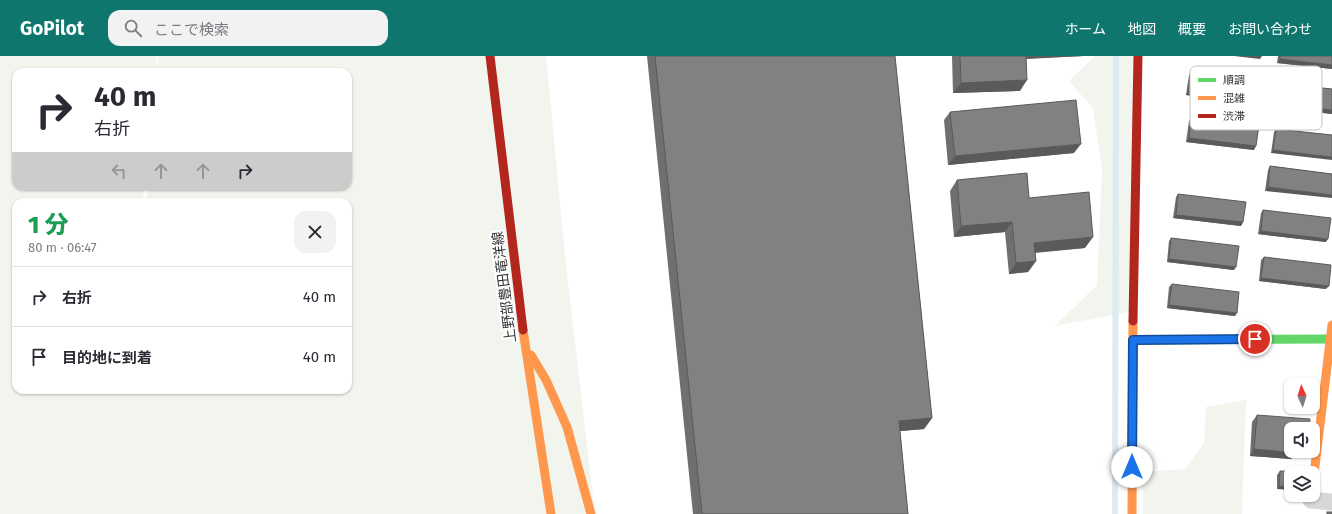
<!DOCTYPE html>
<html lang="ja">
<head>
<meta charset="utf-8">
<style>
	body { margin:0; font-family:"Fira Sans","Noto Sans JP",sans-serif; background:#f2f2f3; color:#2b2b33; height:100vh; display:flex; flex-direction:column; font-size:15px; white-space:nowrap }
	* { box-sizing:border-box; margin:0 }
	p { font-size:13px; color:#7c7c81 }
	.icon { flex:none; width:22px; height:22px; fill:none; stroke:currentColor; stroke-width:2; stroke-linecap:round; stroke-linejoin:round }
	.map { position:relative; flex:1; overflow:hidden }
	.panel { position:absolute; left:12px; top:142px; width:340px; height:196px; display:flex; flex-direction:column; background:#fff; border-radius:12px; box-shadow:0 1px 3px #0004 }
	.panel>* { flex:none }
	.top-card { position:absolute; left:12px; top:12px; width:340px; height:122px; border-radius:12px; box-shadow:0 1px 3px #0004; background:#fff; color:#2b2b33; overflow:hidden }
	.needle { width:26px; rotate:356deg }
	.fabs { position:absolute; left:1284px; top:322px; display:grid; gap:8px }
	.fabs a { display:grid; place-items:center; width:36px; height:36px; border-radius:8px; background:#fff; box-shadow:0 1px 3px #0004; font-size:20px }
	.pin { position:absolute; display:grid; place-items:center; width:34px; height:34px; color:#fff; margin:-17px; border:2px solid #fff; border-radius:50%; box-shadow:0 1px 4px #0007 }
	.me { position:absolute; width:44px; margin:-22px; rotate:0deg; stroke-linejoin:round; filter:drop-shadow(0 0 3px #0008) }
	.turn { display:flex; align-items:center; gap:14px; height:84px; padding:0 16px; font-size:18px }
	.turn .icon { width:52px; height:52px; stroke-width:2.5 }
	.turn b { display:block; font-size:28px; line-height:34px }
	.lanes { display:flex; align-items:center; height:38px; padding:0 16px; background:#0003; justify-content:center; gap:20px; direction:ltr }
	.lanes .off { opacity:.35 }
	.round { display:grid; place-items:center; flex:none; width:42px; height:42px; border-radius:12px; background:#f2f2f3 }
	.head { display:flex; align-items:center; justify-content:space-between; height:68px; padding:0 16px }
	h1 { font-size:24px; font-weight:800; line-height:30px; color:#1e9e55 }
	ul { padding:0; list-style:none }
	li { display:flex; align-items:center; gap:12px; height:60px; padding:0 16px; border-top:1px solid #e1e1e2 }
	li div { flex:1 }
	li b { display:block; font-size:15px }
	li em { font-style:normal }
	header { display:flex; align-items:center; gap:24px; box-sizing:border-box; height:56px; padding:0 20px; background:#0f766e; color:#fff }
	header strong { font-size:19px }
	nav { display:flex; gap:22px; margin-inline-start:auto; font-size:14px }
	.search { width:280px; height:36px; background:#f2f2f3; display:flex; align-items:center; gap:10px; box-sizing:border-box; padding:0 14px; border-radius:12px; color:#7c7c81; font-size:15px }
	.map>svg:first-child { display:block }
</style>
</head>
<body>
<header>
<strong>GoPilot</strong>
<div class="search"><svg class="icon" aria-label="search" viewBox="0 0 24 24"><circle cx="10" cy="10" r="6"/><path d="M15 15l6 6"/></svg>ここで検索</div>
<nav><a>ホーム</a><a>地図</a><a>概要</a><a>お問い合わせ</a></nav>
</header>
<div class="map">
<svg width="1332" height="458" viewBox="0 0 1332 458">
	<rect width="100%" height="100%" fill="#fff"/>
	<!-- green -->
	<g fill="#f1f5ed">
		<polygon points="0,0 156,0 158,16 16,16 16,130 145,130 142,146 16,146 16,334 348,334 348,146 145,146 149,130 348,130 348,16 158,16 158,0 546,0 566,209 595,458 0,458"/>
		<polygon points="1095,0 1138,0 1133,255 1055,270 1097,229 1102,113 1093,52 1069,25"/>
		<polygon points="1246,344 1242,458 1143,458 1143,416 1185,413 1204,387 1206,351"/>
	</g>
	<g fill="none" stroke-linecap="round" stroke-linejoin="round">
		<!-- stream -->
		<polyline stroke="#ddebf3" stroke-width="6" points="1115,458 1116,0"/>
		<!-- street -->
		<polyline stroke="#d7d7d7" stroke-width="17" points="1311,444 1332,446"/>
		<!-- fast -->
		<polyline stroke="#63d668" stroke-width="9" points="1133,284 1332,283"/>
		<!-- slow -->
		<g stroke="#ff974d" stroke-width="9">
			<polyline points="523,274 551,458"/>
			<polyline points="531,299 546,324 567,371 591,458"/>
			<polyline points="1313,427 1332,269"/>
			<polyline points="1132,458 1133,265"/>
		</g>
		<!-- jam -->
		<g stroke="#b3261e" stroke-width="9">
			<polyline points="490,0 523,274"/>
			<polyline points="1133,265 1138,0"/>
		</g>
	</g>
	<!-- wall -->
	<g fill="#6f6f6f">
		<polygon points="647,0 895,0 932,362 924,373 900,375 908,458 693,458"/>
		<polygon points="952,0 1084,0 1026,3 1020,35 953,37"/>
		<polygon points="1278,0 1332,0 1332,13 1277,7"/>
		<polygon points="1191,15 1254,47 1186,39 1189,19"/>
		<polygon points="1276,27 1332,33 1332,58 1271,51 1273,30"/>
		<polygon points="950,56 1074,97 948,109 944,64"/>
		<polygon points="1191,62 1254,94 1186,86 1189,65"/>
		<polygon points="1276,73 1332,79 1271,97 1274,76"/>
		<polygon points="1270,110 1332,118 1265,135 1268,114"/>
		<polygon points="957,124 1029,142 1085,192 1035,197 1036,205 1028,216 1009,218 1005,176 954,181 950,135"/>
		<polygon points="1178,138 1243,166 1241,170 1173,162 1176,141"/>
		<polygon points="1263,154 1326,186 1258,178 1261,157"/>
		<polygon points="1171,182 1234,214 1167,206 1169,185"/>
		<polygon points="1264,201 1326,233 1259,225 1261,204"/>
		<polygon points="1172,228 1235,260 1167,252 1169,231"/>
		<polygon points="1257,359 1291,373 1296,397 1291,403 1250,400 1252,366"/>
		<polygon points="1280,415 1303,417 1277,433 1277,419"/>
	</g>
	<!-- shaded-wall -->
	<g fill="#5a5a5a">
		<polygon points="1020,0 1084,0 1018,3"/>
		<polygon points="1234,0 1262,0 1260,3"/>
		<polygon points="1280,3 1332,9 1332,13 1277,7"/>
		<polygon points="1027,24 1020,35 953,37 961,27"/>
		<polygon points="1188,36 1256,44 1254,47 1186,39"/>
		<polygon points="1273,47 1332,54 1332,58 1271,51"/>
		<polygon points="1189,82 1256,90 1254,94 1186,86"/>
		<polygon points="1081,88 1074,97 948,109 955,100"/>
		<polygon points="1273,94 1332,101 1332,104 1271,97"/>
		<polygon points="1268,131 1332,139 1332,142 1265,135"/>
		<polygon points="1176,159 1243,166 1241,170 1173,162"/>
		<polygon points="1012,166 1005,176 954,181 961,170"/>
		<polygon points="1261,175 1328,183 1326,186 1258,178"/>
		<polygon points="1093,181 1085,192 1027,197 1034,187"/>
		<polygon points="1169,203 1236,211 1234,214 1167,206"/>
		<polygon points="1036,205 1028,216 1009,218 1016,207"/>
		<polygon points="1261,222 1329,230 1326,233 1259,225"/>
		<polygon points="1169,249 1237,257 1235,260 1167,252"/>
		<polygon points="932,362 924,373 891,376 899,365"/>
		<polygon points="1254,393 1296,397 1291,403 1250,400"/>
		<polygon points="1279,430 1291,431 1291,434 1277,433"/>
	</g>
	<!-- building -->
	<g fill="#818181" stroke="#5a5a5a">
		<polygon points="655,0 895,0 932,362 899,365 908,458 702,458"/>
		<polygon points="960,0 1026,0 1027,24 961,27"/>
		<polygon points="1280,0 1332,0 1332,9 1280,3"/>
		<polygon points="1191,15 1259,23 1256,44 1188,36"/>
		<polygon points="1276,27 1332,33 1332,54 1273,47"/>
		<polygon points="1076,44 1081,88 955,100 950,56"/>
		<polygon points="1191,62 1259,69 1256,90 1189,82"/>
		<polygon points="1276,73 1332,79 1332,101 1273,94"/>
		<polygon points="1270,110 1332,118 1332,139 1268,131"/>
		<polygon points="1027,117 1029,142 1089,136 1093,181 1034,187 1036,205 1016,207 1012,166 961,170 957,124"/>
		<polygon points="1178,138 1246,146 1243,166 1176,159"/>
		<polygon points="1263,154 1331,162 1328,183 1261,175"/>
		<polygon points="1171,182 1239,190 1236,211 1169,203"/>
		<polygon points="1264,201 1331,209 1329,230 1261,222"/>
		<polygon points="1172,228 1239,236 1237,257 1169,249"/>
		<polygon points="1257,359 1310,363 1309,373 1291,373 1291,395 1296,395 1296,397 1254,393"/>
		<polygon points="1280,415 1303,416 1303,417 1291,417 1291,431 1279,430"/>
		<rect x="1327" y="456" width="5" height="2"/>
	</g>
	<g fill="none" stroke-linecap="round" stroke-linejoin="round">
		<defs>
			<polyline id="route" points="1132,411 1133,284 1255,283"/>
		</defs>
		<!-- route casing -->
		<use href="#route" stroke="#114b97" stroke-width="10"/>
		<!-- route -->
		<use href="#route" stroke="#1a73e8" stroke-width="7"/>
	</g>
	<g text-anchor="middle" stroke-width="4" stroke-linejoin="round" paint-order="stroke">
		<!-- street labels -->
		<g font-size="14" fill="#333" stroke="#fff">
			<text transform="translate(504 231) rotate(-97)" y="5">上野部豊田竜洋線</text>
		</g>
	</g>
	<!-- legend -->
	<rect x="1190" y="10" width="132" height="64" rx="6" fill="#fff" stroke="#c2c2c2" stroke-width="1"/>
	<rect x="1198" y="22" width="18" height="4" fill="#63d668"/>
	<rect x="1198" y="40" width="18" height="4" fill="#ff974d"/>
	<rect x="1198" y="58" width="18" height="4" fill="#b3261e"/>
	<g font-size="11" fill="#333">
		<text x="1223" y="28">順調</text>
		<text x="1223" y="46">混雑</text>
		<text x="1223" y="64">渋滞</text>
	</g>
</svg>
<div class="fabs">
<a><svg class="needle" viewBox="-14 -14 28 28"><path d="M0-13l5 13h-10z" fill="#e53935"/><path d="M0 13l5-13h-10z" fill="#7c7c81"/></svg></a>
<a><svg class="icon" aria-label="sound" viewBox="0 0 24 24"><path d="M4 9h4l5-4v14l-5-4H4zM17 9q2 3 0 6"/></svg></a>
<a><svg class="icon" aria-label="layers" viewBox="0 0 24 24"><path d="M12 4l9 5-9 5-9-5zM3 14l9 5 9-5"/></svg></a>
</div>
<div class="pin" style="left:1255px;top:283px;background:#d93025"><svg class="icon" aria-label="arrive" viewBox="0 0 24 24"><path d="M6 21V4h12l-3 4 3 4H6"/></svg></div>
<svg class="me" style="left:1132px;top:411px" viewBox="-20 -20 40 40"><circle r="19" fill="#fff"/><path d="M0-13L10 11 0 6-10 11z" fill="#1a73e8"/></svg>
<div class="top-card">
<div class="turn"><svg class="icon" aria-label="right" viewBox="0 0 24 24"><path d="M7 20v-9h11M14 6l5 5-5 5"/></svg><div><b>40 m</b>右折</div></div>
<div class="lanes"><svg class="icon off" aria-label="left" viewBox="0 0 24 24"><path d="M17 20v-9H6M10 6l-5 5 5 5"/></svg><svg class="icon off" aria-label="ahead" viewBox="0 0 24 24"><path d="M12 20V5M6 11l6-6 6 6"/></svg><svg class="icon off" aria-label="ahead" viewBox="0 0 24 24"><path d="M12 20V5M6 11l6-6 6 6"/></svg><svg class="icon" aria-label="right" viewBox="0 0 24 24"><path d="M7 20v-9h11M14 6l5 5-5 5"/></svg></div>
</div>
<section class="panel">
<div class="head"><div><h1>1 分</h1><p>80 m · 06:47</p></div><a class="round"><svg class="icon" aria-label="close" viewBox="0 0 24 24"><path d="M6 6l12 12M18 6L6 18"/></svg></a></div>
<ul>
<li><svg class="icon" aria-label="right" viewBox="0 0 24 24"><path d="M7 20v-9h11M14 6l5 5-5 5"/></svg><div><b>右折</b></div><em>40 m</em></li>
<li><svg class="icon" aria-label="arrive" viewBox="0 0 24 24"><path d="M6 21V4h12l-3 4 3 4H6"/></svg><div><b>目的地に到着</b></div><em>40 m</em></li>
</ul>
</section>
</div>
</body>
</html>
